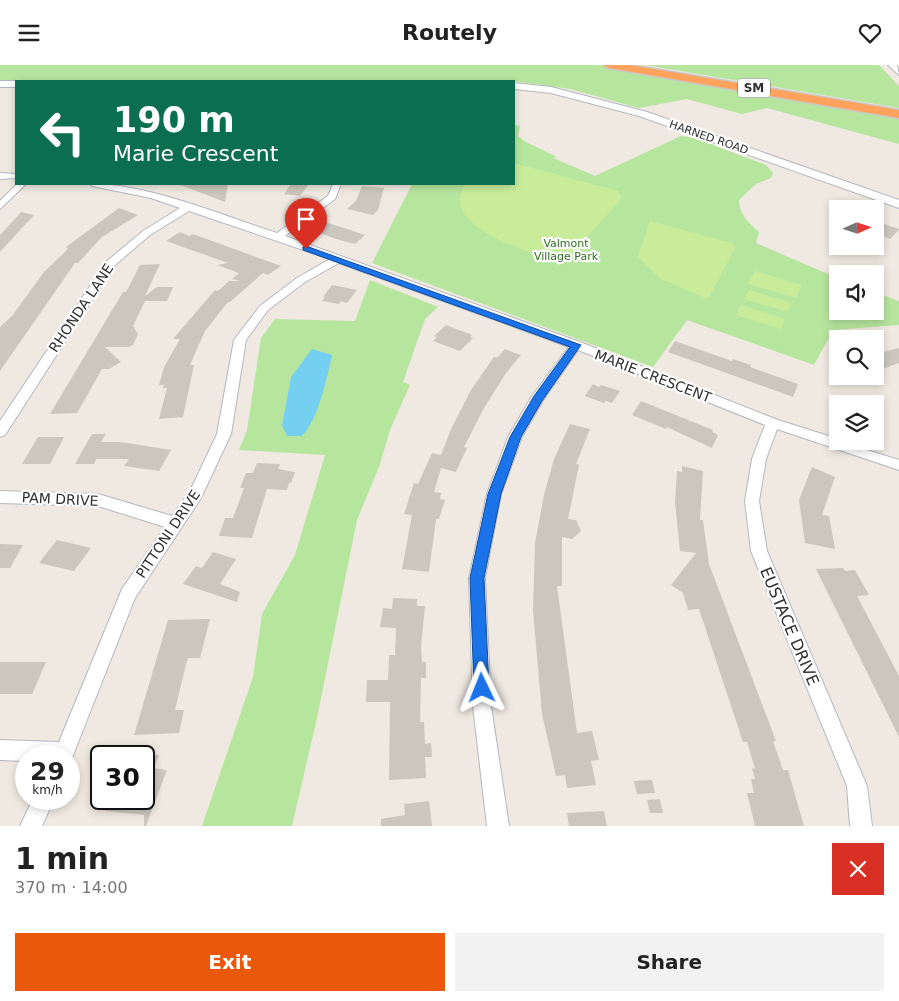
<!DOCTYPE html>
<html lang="en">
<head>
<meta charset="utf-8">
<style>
	body { margin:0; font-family:"DejaVu Sans",sans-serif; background:#f2f2f2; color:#222; height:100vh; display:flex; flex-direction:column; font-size:19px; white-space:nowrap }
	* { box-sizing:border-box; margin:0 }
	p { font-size:16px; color:#767676 }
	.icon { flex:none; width:28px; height:28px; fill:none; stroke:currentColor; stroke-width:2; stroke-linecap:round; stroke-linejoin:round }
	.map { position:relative; height:761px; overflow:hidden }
	.panel { display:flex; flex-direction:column; background:#fff; flex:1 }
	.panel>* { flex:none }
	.banner { position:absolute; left:15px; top:15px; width:500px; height:105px; border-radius:0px; box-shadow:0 2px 8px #0003; background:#0b6e4f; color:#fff; overflow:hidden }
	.needle { width:32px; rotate:87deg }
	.buttons { position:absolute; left:829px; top:135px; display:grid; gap:10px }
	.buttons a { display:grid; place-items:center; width:55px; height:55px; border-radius:0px; background:#fff; box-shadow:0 2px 8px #0003; font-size:25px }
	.speed { position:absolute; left:15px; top:680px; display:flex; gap:10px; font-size:25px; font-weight:700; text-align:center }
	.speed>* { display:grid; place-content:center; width:65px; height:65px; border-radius:50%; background:#fff; box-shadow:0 2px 8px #0003; line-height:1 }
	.speed small { font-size:12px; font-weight:400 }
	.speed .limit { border:2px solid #111; border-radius:8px; background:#fff; color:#111 }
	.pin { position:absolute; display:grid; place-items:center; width:42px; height:42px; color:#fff; margin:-51px -21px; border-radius:50% 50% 50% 0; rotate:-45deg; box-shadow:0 0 5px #0007 }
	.pin .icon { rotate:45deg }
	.me { position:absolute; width:55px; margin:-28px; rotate:358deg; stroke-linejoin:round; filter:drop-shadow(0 0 4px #0008) }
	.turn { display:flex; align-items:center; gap:18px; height:105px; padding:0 15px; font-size:22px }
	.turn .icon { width:65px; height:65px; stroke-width:2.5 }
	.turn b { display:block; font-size:35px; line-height:42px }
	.round { display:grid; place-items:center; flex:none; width:52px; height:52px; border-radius:0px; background:#f2f2f2 }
	.summary { display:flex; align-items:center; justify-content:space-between; height:85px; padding:0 15px }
	h1 { font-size:30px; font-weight:600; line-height:38px }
	.primary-button { display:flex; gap:10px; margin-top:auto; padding:10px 15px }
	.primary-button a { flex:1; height:58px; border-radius:0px; background:#ea580c; color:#fff; font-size:20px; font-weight:600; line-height:58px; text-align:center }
	.primary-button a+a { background:#f2f2f2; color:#222 }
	header { display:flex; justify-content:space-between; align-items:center; height:65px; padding:0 15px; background:#fff; font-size:22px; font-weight:600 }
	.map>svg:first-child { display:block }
</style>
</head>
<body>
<header><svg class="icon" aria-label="menu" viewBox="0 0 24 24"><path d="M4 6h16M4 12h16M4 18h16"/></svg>Routely<svg class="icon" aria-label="heart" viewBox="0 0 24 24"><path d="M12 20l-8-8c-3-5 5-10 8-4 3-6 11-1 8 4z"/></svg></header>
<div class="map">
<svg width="899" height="761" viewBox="0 0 899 761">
	<rect width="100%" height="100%" fill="#efe9e1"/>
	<!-- green -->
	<g fill="#b6e59e" fill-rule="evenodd">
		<polygon points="0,0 598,0 899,51 899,79 767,43 742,49 687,34 639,43 570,24 514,16 0,16"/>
		<polygon points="645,0 879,0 899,21 899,43"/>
		<path d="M514,60L520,61L518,71L526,77L557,92L553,93L595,111L681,71L692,72L766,100L773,108L771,113L756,119L739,135C739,150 749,158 759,167L756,178L837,213L838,246H875V227L899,236V260L833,265L814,300L687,255L653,302L372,198L412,119H514Z"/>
		<path d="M370,215L438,242L425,254L403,317L410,320L390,365L379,402L357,455L317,653L292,761H202L253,612L262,549L295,490L325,390L239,385L247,365L261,273L275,254L355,256ZM291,312L302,371L282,360Z"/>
	</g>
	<!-- pitch -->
	<g fill="#c9ec9a">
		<path d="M514,98L618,126L622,133L563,199C535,188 465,171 460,137C459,132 463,124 465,119H514Z"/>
		<polygon points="650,156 732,178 735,183 708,234 661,214 638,192"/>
		<polygon points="755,206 802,220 796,233 748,219"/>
		<polygon points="749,225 792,238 788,247 744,234"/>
		<polygon points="740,240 785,254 781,264 736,250"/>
	</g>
	<!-- water -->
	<path fill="#75cff0" d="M312,284L332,290C327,313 318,355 302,371H287L282,360L291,312Z"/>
	<!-- building -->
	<g fill="#cbc7bf">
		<polygon points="178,119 228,119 225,137"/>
		<polygon points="291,119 294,119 308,120 300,131 284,129"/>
		<polygon points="362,121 384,123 378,145 373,150 347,144 356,136"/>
		<polygon points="119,143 138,150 102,172 78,198 75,198 0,306 0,262 12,251 44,207 68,184 66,182"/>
		<polygon points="21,147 34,150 0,187 0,170"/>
		<polygon points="322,156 347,164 365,170 355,179 336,174 315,166 319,163"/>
		<polygon points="884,159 899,164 899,165 890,174 875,168"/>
		<polygon points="180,167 189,171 193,169 281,201 268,210 263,208 230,237 228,237 205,266 190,300 194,300 183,352 159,354 167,323 163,323 164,320 159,320 164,302 180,274 173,274 215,225 218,226 229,216 240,216 232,214 239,208 217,200 228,198 166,176"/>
		<polygon points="160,199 145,231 157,222 173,222 167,236 145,236 133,261 138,269 133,280 129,282 105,282 121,297 109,304 102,304 77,348 50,349 123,227 126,227 140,200"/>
		<polygon points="332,220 357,225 347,238 341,236 339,239 322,236 325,232 323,232"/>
		<polygon points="446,260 472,270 470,272 473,273 460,286 433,276 437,272 434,271"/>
		<polygon points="675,276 732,296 733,294 751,300 750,302 798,319 793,332 668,287"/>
		<polygon points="899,283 899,298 875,307 875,289"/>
		<polygon points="505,284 521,290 506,308 484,343 464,382 467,383 456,407 441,403 434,427 441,428 440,434 445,435 439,454 436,454 429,507 402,504 412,450 404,449 414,418 418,419 432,388 441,390 452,362 471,325 494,292 497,293"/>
		<polygon points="593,319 599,322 601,320 620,326 612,338 606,336 604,338 585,331"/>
		<polygon points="641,336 713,365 712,367 718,370 712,383 667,362 666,364 632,350"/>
		<polygon points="570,359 590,364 576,399 579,400 568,454 576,455 581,466 572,474 562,472 562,521 557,521 577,668 592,666 599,695 591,696 596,720 567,723 565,710 556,711 542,649 533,545 535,478 544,430 554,394"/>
		<polygon points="92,369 106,369 101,377 121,377 171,385 159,406 124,401 129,394 96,394 94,399 75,399"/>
		<polygon points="38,372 64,372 50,399 22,399"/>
		<polygon points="257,398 280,399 278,404 295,407 291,418 289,418 287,425 267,424 252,473 219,471 225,453 233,453 244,423 240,423 246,408 253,408"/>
		<polygon points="682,401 703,406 700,455 703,455 709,499 776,676 773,676 783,705 788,705 804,761 755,761 747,728 754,728 751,714 755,714 752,703 755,704 747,677 743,677 699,544 688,545 683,528 671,520 696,488 680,486 675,437 677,406 682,407"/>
		<polygon points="812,402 835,412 822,450 829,451 835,484 805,478 799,435"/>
		<polygon points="57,475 91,483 74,506 39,498"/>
		<polygon points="0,479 23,480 10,503 0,503"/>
		<polygon points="213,487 236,494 220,519 240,527 237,537 183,519 196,501 202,503"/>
		<polygon points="843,503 845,506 855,505 869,530 857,531 899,611 899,672 816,504"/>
		<polygon points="393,533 417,534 417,541 425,541 421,582 422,597 426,597 426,613 421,613 420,657 424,657 425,679 431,678 432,692 425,692 426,713 389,715 390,637 366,637 367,615 388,615 389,590 395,590 396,563 380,562 383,543 392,544"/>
		<polygon points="210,554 200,593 188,593 186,599 175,645 184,645 179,668 134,670 168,555"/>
		<polygon points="0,597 46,597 32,629 0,629"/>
		<polygon points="144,688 159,690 154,703 167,705 146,761 144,761 144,750 105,746 110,734 144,734"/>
		<polygon points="652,715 655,728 637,729 634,716"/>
		<polygon points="660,734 663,748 650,748 647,735"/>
		<polygon points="429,736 432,761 381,761 381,754 405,750 404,739"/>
		<polygon points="604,746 607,761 569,761 567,748"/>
	</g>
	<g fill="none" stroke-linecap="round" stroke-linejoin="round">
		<defs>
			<g id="street">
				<polygon points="0,108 16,109 16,113 0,114"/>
				<polygon points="17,119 26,119 0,144 0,136"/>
				<path d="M91,119C149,119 221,150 277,168L328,131L333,119H341L335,134L285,171L580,277L778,355L838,374V376L899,395V405L777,364L766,394L759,436L767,486L867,721L872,761H850L847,721L751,486L745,436L752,394L765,360L578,285L542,337L522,372L501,429L485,513L491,641L509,761H487L473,641L469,513L487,429L508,372L532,331L569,282L339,198L305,217L268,245L246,275L231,369L201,433L135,533L70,698L69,691H26V696L0,695V675L59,677L122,524L165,462L98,441L0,438V426L98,429L172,451L190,426L217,369L234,275L260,241L297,213L330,194L189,146L150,170L114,201L5,370L0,372V356L106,197L143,166L180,143L151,133L92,121Z"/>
				<polygon points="33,734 54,734 42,761 20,761"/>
			</g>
			<g id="secondary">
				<polygon points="888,0 897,0 899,10"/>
				<rect x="0" y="16" width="16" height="6"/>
				<polygon points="514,18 551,22 647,47 899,135 899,143 639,51 551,28 514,24"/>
			</g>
			<polygon id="highway" points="603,0 630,0 899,45 899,53 609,3"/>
		</defs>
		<!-- street casing -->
		<use href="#street" stroke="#b4b7c1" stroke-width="2"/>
		<!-- secondary casing -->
		<use href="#secondary" stroke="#b4b7c1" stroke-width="2"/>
		<!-- highway casing -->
		<use href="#highway" stroke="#c9c9c9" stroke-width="3"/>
		<!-- street -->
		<use href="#street" fill="#fff" fill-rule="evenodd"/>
		<!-- secondary -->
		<use href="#secondary" fill="#fff" fill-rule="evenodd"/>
		<!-- highway -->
		<use href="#highway" fill="#ffa35c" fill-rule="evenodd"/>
	</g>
	<!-- route -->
	<polygon fill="#1a73e8" stroke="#114b97" points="306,181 581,280 542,336 521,372 501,429 484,513 489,623 487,628 482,630 476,628 474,623 470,513 488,429 510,372 534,331 570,282 303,185 303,182"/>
	<g text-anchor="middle" stroke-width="4.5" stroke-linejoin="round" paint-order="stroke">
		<!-- far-street labels -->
		<g font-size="11" fill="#2e2e2e" stroke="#fff">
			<text transform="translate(709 72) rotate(19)" y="4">HARNED ROAD</text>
		</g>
		<!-- far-park labels -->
		<g font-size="11" fill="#2c6e1b" stroke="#fff">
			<text x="566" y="182">Valmont<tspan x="566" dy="13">Village Park</tspan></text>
		</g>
		<!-- shield labels -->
		<rect fill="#fff" stroke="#6d6d6d" stroke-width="1" x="738" y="13.5" width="32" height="19" rx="4"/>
		<g font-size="12" font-weight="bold" fill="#2e2e2e">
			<text x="754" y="27">SM</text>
		</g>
		<!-- street labels -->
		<g font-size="14" fill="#2e2e2e" stroke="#fff">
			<text transform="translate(81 243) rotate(-56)" y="5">RHONDA LANE</text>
			<text transform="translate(653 311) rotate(21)" y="5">MARIE CRESCENT</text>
			<text transform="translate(60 434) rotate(3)" y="5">PAM DRIVE</text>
			<text transform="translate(168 469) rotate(-56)" y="5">PITTONI DRIVE</text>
		</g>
		<!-- near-street labels -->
		<g font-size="16" fill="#2e2e2e" stroke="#fff">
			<text transform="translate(790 561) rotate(67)" y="6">EUSTACE DRIVE</text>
		</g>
	</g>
</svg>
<div class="buttons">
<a><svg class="needle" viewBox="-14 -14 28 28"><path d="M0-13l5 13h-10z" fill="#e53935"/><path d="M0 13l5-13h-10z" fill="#767676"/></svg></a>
<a><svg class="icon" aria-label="sound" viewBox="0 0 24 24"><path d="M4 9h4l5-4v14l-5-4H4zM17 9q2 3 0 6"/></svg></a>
<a><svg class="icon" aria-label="search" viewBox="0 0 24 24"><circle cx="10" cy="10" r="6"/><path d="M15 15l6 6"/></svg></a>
<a><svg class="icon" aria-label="layers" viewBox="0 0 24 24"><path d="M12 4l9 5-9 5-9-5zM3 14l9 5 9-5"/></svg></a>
</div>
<div class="speed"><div>29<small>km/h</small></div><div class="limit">30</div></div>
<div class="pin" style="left:306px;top:184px;background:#d93025"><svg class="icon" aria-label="arrive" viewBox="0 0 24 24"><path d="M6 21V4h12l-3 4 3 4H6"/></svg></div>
<svg class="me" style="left:482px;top:623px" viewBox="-20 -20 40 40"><path d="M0-17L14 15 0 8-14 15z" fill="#1a73e8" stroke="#fff" stroke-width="4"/></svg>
<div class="banner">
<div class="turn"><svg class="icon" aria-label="left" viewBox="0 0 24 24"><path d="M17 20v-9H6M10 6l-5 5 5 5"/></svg><div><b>190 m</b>Marie Crescent</div></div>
</div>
</div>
<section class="panel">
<div class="summary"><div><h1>1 min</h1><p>370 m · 14:00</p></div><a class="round" style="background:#d93025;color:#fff"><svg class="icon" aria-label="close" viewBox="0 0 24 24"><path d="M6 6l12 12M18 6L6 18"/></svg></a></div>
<div class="primary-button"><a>Exit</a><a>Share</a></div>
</section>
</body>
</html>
